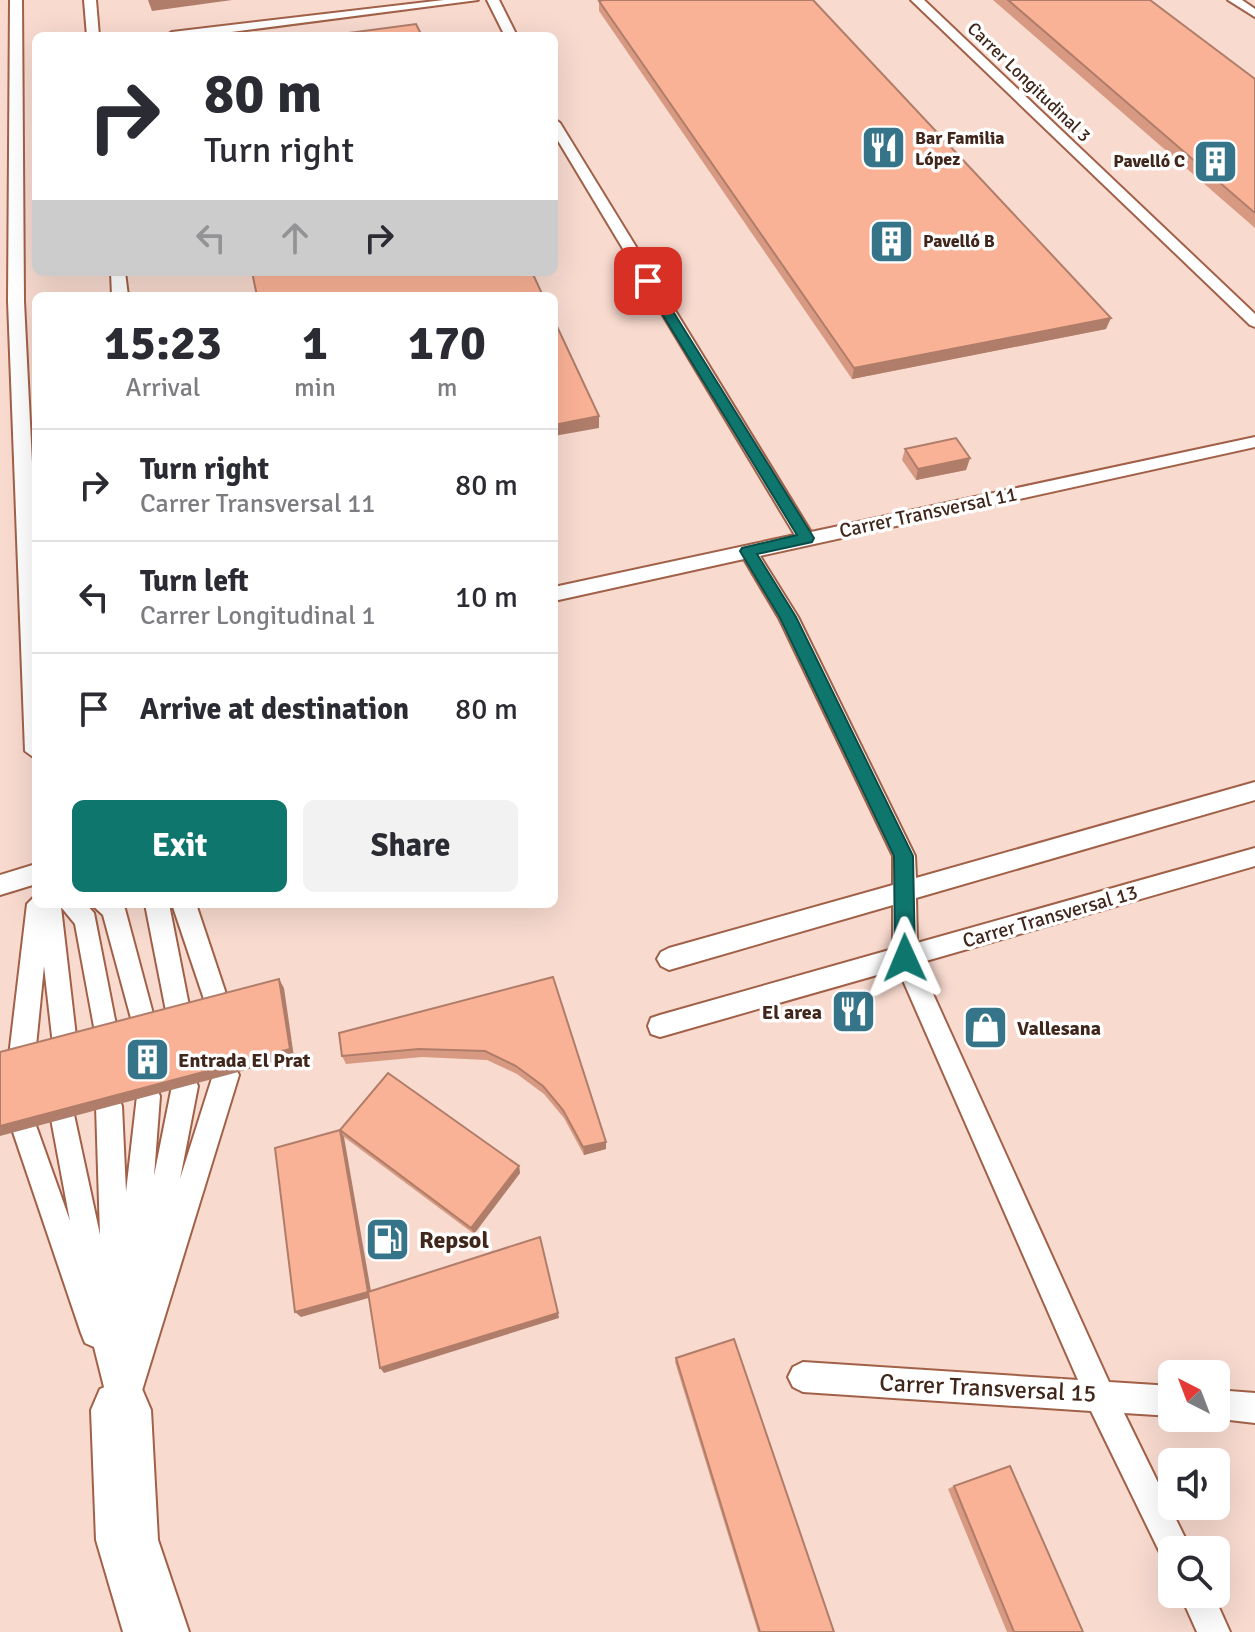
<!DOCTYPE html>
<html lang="en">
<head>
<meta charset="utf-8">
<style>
	body { margin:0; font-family:Signika,sans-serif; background:#f2f2f3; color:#2b2b33; height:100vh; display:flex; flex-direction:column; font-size:30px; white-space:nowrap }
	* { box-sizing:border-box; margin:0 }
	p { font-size:26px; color:#7c7c81 }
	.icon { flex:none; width:44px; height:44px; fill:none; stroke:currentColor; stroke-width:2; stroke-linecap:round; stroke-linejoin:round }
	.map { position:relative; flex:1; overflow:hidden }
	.side { position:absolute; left:32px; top:292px; width:526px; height:616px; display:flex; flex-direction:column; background:#fff; border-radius:12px; box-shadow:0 8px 32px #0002 }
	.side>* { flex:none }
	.hud { position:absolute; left:32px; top:32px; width:526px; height:244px; border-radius:12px; box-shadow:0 8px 32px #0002; background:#fff; color:#2b2b33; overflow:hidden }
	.needle { width:52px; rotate:318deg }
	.controls { position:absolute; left:1158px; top:1360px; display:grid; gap:16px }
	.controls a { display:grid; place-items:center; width:72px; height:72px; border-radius:12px; background:#fff; box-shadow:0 8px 32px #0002; font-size:40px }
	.pin { position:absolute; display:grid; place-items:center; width:68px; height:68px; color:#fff; margin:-34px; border-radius:16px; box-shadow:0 4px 12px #0006 }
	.me { position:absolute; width:88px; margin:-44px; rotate:359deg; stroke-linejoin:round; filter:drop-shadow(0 0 6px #0008) }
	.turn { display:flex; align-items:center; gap:28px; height:168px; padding:0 40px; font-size:36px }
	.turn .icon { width:104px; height:104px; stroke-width:2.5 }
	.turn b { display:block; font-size:56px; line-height:68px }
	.lanes { display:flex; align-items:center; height:76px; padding:0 40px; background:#0003; justify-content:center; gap:40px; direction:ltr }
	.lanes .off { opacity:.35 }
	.eta { display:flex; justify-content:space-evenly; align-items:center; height:136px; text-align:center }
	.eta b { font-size:48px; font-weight:700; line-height:56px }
	.cta { display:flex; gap:16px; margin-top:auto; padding:16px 40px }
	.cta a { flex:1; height:92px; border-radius:12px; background:#0f766e; color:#fff; font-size:32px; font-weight:700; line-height:92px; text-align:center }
	.cta a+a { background:#f2f2f3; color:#2b2b33 }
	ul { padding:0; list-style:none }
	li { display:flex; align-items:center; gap:24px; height:112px; padding:0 40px; border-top:2px solid #e1e1e2 }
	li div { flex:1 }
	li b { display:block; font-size:30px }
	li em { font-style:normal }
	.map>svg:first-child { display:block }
</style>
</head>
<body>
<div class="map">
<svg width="1255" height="1632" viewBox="0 0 1255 1632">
	<rect width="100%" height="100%" fill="#f8dacf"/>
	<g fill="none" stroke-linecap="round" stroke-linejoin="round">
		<defs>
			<g id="lane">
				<polygon points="10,0 22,0 24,301 36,544 36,759 25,751 8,301"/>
				<polygon points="84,0 96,0 99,36 87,36"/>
				<polygon points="444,0 478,0 201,36 166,36 172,32"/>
				<polygon points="487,0 499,0 517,36 505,36"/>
				<polygon points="911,0 924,0 1255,314 1255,327 1250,325"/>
				<polygon points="1228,0 1242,0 1255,9 1255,17"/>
				<polygon points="554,119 560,123 811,532 1255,437 1255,447 760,556 798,617 915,856 916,878 1255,782 1255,800 916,898 917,943 1255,848 1255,866 919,963 1109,1382 1172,1386 1172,1416 1124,1413 1191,1550 1172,1550 1172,1565 1164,1561 1091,1411 803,1392 793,1387 788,1377 793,1367 803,1362 1078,1380 898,969 660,1037 651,1034 648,1026 651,1018 660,1015 893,949 893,905 669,970 661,966 657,959 661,952 669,948 893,885 893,856 779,618 744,559 554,601 554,587 795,535 554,134"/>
				<polygon points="111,272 125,272 128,296 112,296"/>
				<polygon points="36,864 36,884 0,895 0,875"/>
				<polygon points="36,895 36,904 86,904 94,913 118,1035 115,1043 106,1047 97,1043 75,924 61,907 77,1045 74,1053 65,1057 56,1053 53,1045 44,966 35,1056 31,1064 22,1068 13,1064 9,1056 27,904"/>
				<polygon points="91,904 122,904 125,909 156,1025 153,1033 144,1036 135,1033 103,915"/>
				<polygon points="145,904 169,904 191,1016 188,1024 179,1027 170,1024 167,1016"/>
				<polygon points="172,904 196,904 230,1006 227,1014 218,1017 209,1014"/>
				<polygon points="226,1063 235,1067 239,1075 136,1410 132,1421 121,1425 110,1421 106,1410 111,1394 105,1391 94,1347 85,1343 81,1333 12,1129 16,1120 25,1116 34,1120 70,1221 51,1119 55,1110 64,1106 73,1110 100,1235 96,1106 100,1097 109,1094 118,1097 122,1106 126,1192 138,1087 147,1084 156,1087 160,1096 154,1176 172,1086 176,1077 185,1074 194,1077 198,1086 180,1179 213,1075 217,1067"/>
				<polygon points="1216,1390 1255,1393 1255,1423 1212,1418 1216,1418"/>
				<polygon points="1180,1594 1213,1594 1230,1632 1197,1632"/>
			</g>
			<polygon id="secondary" points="121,1380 142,1389 151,1410 158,1540 189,1632 123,1632 96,1540 91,1410 100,1389"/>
		</defs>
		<!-- lane casing -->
		<use href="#lane" stroke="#a16148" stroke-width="4"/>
		<!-- secondary casing -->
		<use href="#secondary" stroke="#a16148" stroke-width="4"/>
		<!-- lane -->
		<use href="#lane" fill="#fff" fill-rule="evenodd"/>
		<!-- secondary -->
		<use href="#secondary" fill="#fff" fill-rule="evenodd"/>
	</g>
	<!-- wall -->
	<g fill="#d79981">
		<polygon points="993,0 1150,0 1255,79 1255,228"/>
		<polygon points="599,1 1106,329 852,379 599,11"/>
		<polygon points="905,449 970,458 966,470 916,480 902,460"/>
		<polygon points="553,977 606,1142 606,1149 584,1155 564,1118 544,1094 517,1074 487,1060 422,1057 346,1064 342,1056"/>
		<polygon points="340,1130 519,1166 520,1173 474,1234 344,1137"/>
		<polygon points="676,1358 834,1632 758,1632 675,1362"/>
		<polygon points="954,1486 1083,1632 1007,1632 948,1489"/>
	</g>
	<!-- shaded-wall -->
	<g fill="#af7d69">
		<polygon points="148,0 232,0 152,11"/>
		<polygon points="1111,318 1106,329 852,379 854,368"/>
		<polygon points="599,416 599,428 554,436 554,425"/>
		<polygon points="970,458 966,470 916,480 918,469"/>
		<polygon points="279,979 284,988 294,1057 0,1136 0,1126"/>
		<polygon points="340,1130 344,1137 372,1297 301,1317 295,1312"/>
		<polygon points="606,1142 606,1149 584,1155 583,1147"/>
		<polygon points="519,1166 520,1173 474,1234 471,1228"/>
		<polygon points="558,1313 559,1318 384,1373 380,1368"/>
	</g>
	<!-- building -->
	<g fill="#fab296" stroke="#af7d69" stroke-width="2">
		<polygon points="604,0 813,0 1111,318 854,368 599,1"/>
		<polygon points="1008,0 1150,0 1255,79 1255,213"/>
		<polygon points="416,24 422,36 326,36"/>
		<polygon points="252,272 532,272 543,296 257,296"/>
		<polygon points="554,320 599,416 554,425"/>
		<polygon points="956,438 970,458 918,469 905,449"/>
		<polygon points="553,977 606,1142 583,1147 563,1110 543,1086 516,1066 485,1051 419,1049 342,1056 339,1033"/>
		<polygon points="279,979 290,1049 0,1126 0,1052"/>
		<polygon points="388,1073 519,1166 471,1228 340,1130"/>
		<polygon points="340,1130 368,1292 295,1312 275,1148"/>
		<polygon points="540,1237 558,1313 380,1368 368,1292"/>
		<polygon points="734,1339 834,1632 760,1632 676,1358"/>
		<polygon points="1010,1466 1083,1632 1014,1632 954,1486"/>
	</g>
	<!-- route -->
	<polygon fill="#0f766e" stroke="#0a4d48" stroke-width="2" points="648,277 654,281 814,538 812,542 757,554 796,617 913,856 915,958 912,964 905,967 895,958 894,856 780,618 740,551 742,548 797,535 642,281"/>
	<!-- icons -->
	<defs>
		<symbol id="restaurant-square" viewBox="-11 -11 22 22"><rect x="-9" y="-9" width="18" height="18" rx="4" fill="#357489" stroke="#fff"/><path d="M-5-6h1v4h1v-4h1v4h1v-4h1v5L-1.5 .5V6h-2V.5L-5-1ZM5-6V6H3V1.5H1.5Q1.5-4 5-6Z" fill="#fff"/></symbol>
		<symbol id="building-square" viewBox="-11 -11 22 22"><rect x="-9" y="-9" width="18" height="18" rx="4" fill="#357489" stroke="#fff"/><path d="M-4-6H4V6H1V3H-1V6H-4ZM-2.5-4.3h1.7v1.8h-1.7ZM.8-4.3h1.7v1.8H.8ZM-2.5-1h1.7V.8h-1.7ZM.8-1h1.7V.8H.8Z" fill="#fff"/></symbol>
		<symbol id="shop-square" viewBox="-11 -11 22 22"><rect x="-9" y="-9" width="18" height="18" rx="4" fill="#357489" stroke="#fff"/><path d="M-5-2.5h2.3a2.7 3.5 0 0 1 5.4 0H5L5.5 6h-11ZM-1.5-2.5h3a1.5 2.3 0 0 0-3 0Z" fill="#fff"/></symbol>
		<symbol id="fuel-square" viewBox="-11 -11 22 22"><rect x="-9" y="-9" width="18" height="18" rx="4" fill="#357489" stroke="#fff"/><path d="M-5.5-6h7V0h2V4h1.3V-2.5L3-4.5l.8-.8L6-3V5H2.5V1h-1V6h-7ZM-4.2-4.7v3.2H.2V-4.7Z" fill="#fff"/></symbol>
	</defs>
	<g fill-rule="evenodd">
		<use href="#restaurant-square" x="858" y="122" width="51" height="51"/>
		<use href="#building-square" x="1190" y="136" width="51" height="51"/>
		<use href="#building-square" x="866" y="216" width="51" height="51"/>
		<use href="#restaurant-square" x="828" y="986" width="51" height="51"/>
		<use href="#shop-square" x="960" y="1002" width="51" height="51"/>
		<use href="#building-square" x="122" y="1034" width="51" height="51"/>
		<use href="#fuel-square" x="362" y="1214" width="51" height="51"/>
	</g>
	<g text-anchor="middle" stroke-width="7" stroke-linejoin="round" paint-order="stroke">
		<!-- far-street labels -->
		<g font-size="18" fill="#41261b" stroke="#fff">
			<text transform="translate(1029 82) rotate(44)" y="6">Carrer Longitudinal 3</text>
		</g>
		<!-- far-poi labels -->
		<g font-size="18" font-weight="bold" fill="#41261b" stroke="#fff" text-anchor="start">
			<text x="915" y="144">Bar Familia<tspan x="915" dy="21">López</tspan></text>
			<text x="1185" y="167" text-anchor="end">Pavelló C</text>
			<text x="923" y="247">Pavelló B</text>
		</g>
		<!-- street labels -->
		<g font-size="20" fill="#41261b" stroke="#fff">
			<text transform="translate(928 512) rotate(-12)" y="7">Carrer Transversal 11</text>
			<text transform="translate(1050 916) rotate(-16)" y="7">Carrer Transversal 13</text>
		</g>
		<!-- poi labels -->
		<g font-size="20" font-weight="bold" fill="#41261b" stroke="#fff" text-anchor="start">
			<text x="822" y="1019" text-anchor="end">El area</text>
			<text x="1017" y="1035">Vallesana</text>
			<text x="178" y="1067">Entrada El Prat</text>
		</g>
		<!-- near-poi labels -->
		<g font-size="24" font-weight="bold" fill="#41261b" stroke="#fff" text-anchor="start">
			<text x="419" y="1248">Repsol</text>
		</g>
		<!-- near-street labels -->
		<g font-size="24" fill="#41261b" stroke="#fff">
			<text transform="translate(988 1388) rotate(3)" y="8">Carrer Transversal 15</text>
		</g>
	</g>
</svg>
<div class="controls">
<a><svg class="needle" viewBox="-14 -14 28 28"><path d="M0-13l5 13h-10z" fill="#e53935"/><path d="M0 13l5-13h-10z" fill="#7c7c81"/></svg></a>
<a><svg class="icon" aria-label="sound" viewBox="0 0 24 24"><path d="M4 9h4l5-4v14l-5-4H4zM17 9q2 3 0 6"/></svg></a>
<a><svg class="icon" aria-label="search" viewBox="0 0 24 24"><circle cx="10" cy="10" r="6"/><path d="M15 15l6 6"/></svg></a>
</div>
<div class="pin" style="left:648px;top:281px;background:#d93025"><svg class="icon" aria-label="arrive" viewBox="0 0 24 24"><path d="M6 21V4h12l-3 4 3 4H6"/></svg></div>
<svg class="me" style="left:905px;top:958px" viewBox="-20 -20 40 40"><path d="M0-17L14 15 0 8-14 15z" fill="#0f766e" stroke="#fff" stroke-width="4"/></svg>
<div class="hud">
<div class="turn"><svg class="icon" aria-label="right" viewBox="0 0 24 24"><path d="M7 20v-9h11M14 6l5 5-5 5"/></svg><div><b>80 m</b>Turn right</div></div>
<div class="lanes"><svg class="icon off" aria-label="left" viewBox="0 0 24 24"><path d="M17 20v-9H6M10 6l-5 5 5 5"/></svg><svg class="icon off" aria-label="ahead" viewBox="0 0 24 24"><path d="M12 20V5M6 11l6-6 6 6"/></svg><svg class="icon" aria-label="right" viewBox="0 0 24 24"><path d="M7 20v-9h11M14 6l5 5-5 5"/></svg></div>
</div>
<section class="side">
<div class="eta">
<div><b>15:23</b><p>Arrival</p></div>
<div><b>1</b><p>min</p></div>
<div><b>170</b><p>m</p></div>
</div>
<ul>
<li><svg class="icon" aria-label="right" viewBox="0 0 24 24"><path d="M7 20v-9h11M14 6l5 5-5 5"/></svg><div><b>Turn right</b><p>Carrer Transversal 11</p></div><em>80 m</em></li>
<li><svg class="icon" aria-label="left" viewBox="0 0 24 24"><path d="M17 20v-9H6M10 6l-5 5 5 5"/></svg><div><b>Turn left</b><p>Carrer Longitudinal 1</p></div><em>10 m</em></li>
<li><svg class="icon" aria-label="arrive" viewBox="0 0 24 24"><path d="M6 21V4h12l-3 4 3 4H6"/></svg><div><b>Arrive at destination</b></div><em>80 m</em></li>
</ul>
<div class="cta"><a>Exit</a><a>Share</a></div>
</section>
</div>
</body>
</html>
